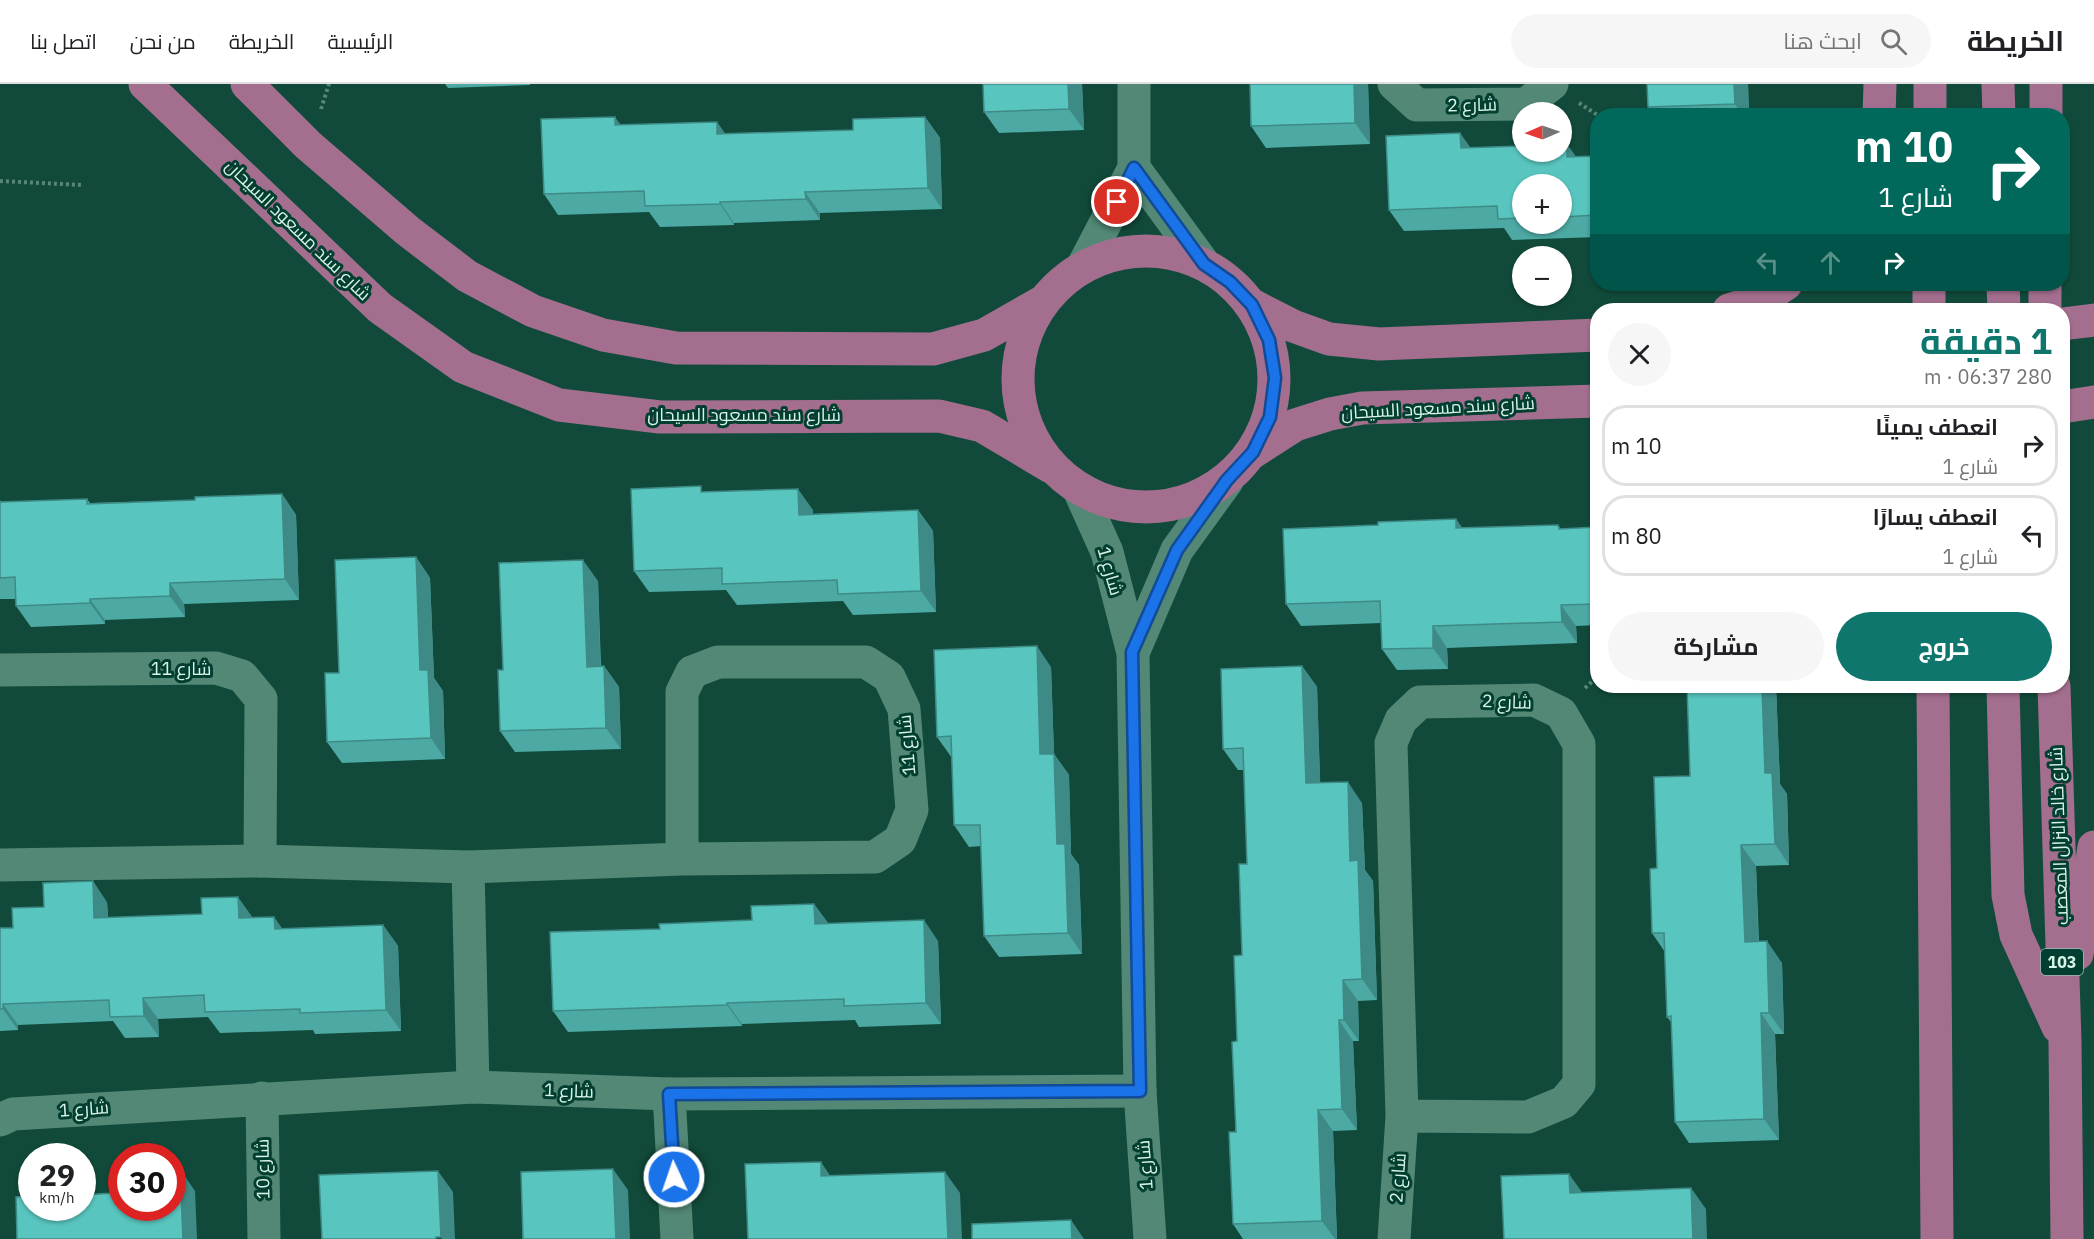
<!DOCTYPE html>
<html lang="ar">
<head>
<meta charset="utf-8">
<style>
	body { margin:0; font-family:"IBM Plex Sans",Cairo,sans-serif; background:#f6f6f6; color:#202124; direction:rtl; height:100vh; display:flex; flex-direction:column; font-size:22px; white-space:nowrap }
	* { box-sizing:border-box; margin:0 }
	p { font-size:20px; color:#757577 }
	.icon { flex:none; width:33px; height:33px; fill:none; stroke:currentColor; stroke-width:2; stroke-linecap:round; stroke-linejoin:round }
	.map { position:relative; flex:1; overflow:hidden; direction:ltr }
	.drawer { position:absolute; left:1590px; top:219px; width:480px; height:390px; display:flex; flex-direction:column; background:#fff; border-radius:24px; box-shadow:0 2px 4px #0004; direction:rtl }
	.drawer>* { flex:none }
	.guide { position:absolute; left:1590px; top:24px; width:480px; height:183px; border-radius:24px; box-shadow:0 2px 4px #0004; direction:rtl; background:#00695c; color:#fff; overflow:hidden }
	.needle { width:39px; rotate:268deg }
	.controls { position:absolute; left:1512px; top:18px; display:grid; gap:12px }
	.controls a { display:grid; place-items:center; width:60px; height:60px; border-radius:50%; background:#fff; box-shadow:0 2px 4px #0004; font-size:30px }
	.speed { position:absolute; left:18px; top:1059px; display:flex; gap:12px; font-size:30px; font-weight:700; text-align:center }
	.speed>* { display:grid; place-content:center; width:78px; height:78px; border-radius:50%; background:#fff; box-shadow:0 2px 4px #0004; line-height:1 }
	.speed small { font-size:15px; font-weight:400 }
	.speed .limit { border:9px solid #d22; background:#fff; color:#111 }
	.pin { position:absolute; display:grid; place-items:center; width:51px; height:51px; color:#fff; margin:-26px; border:3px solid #fff; border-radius:50%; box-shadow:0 2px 6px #0007 }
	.me { position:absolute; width:66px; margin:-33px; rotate:357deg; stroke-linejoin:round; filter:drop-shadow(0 0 4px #0008) }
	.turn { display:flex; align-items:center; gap:21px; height:126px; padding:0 18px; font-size:27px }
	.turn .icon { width:78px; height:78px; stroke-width:2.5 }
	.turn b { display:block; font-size:42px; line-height:51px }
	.lanes { display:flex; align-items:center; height:57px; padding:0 18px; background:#0003; justify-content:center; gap:30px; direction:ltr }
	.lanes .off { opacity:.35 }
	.round { display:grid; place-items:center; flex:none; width:63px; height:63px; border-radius:32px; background:#f6f6f6 }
	.overview { display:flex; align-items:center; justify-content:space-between; height:102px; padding:0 18px }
	h1 { font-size:36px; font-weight:700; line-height:45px; color:#0f766e }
	.cta { display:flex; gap:12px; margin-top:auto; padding:12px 18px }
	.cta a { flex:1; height:69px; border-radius:36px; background:#0f766e; color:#fff; font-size:24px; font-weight:700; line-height:69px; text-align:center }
	.cta a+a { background:#f6f6f6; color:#202124 }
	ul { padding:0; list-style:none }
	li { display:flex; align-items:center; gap:18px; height:81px; margin:0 12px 9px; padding:0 6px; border:3px solid #e0e0e0; border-radius:24px }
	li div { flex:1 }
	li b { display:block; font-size:22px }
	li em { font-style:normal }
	header { display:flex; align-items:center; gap:36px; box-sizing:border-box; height:84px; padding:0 30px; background:#fff; border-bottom:2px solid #e0e0e0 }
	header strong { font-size:28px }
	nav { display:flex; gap:33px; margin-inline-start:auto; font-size:21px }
	.search { width:420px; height:54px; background:#f6f6f6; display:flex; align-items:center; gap:15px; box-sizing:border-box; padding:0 21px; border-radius:33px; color:#757577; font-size:22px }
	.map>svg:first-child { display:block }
</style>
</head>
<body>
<header>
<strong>الخريطة</strong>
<div class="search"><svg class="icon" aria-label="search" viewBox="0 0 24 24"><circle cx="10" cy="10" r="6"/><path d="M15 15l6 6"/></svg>ابحث هنا</div>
<nav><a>الرئيسية</a><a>الخريطة</a><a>من نحن</a><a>اتصل بنا</a></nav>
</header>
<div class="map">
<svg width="2094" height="1155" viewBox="0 0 2094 1155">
	<rect width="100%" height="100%" fill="#114a3a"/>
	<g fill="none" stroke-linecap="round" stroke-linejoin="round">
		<!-- path -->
		<g stroke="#588678" stroke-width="4" stroke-dasharray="3 3" stroke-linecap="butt">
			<polyline points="1579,19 1599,32"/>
			<polyline points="321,25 329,0"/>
			<polyline points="0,97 82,101"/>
			<polyline points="1585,604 1598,592"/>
		</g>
		<!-- minor -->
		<g stroke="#528875" stroke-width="33">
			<polyline points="1394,0 1417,21 1526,20 1552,0"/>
			<polyline points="1134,84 1204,180"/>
			<polyline points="1083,182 1134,84 1134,0"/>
			<polyline points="1080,408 1107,468 1133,569 1140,1007 1150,1155"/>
			<polyline points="1133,569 1177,466 1227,397"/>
			<polyline points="0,586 216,584 242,592 261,615 260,777"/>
			<polyline points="0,781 260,777 468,783 682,775 875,773 900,756 912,726 904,625 889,593 866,578 718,578 692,588 682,608 682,775"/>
			<polyline points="468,783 473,1003"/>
			<polyline points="669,1010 677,1155"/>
			<polyline points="262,1014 264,1155"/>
			<polyline points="0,1036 13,1030 473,1003 669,1010 1140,1007"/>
			<polyline points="1394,1155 1402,1032 1391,659 1401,636 1420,618 1534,616 1561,629 1579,660 1579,1000 1564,1018 1528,1033 1402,1032"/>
		</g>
		<!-- major -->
		<g stroke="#a46f8f" stroke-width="33">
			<polyline points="145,0 380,224 463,283 559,321 660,333 939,332 982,342 1051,383"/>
			<polyline points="247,0 308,61 408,147 467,192 533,227 603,251 676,264 933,265 984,251 1042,218"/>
			<polyline points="1998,0 1999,32"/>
			<polyline points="1879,32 1880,0"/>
			<polyline points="1930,32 1930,0"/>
			<polyline points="2046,32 2046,0"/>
			<circle cx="1146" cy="295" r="128"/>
			<polyline points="2003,200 2004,226"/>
			<polyline points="1252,221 1293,242 1329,255 1379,260 1598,251"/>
			<polyline points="1729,226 1763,215 1786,200"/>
			<polyline points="1929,226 1929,200"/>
			<polyline points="2045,226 2045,200"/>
			<polyline points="2062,240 2094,236"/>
			<polyline points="2062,323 2094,318"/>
			<polyline points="1253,368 1295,341 1330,330 1362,324 1598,317"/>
			<polyline points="1933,602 1937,1155"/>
			<polyline points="2003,602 2008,811 2016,851 2058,943"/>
			<polyline points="2054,602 2065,958 2067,1155"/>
			<polyline points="2077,870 2094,763"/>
		</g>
	</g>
	<!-- wall -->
	<g fill="#4da9a4" fill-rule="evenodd">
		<polygon points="445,0 530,0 530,1 448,4"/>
		<polygon points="983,0 1082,0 1084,46 999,49 984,28"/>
		<polygon points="1250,0 1368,0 1370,60 1266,64 1251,42"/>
		<polygon points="1647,0 1748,0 1749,32 1654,32 1648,23"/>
		<polygon points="925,33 940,54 942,125 820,129 820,136 734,139 734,141 660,143 649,128 558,131 544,110 621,41 725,50 853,46"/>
		<path d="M1460,49L1470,64L1575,72H1598V153L1512,156L1504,144L1404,147L1389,126ZM1522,100H1562V140H1522Z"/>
		<polygon points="705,408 813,426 813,430 918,426 933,447 936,528 853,531 843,517 737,521 726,506 649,508 634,487"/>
		<polygon points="282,410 296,431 299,516 184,520 185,533 105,536 105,540 31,543 16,522 16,515 0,515 0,416 1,418 87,415 90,419 195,416"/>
		<polygon points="1456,435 1462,444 1558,441 1561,445 1598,443 1598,541 1576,542 1577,559 1447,564 1448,585 1397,586 1382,565 1381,539 1301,542 1286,520 1378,441"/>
		<polygon points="416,473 430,494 434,594 443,607 445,675 342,679 327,658 339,589"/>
		<polygon points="598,497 601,582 604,582 619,603 621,665 515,668 500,647 503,586"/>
		<polygon points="1302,582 1317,603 1320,699 1362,719 1365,786 1373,797 1377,916 1358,917 1359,957 1353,957 1357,1046 1333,1047 1337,1155 1243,1155 1233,1140 1237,957 1247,780 1244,686 1238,686 1223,665"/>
		<polygon points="1051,583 1054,670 1069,691 1071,770 1079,781 1082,870 999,873 984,852 981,762 969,763 954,741 952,674 937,653"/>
		<polygon points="1687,602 1776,602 1780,700 1787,710 1789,781 1756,782 1759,858 1782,879 1784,950 1775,950 1779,1056 1689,1059 1675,1038 1671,938 1667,933 1665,868 1652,849 1690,692"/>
		<polygon points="107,818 108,833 274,833 282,845 383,841 398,862 401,947 315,950 313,946 220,949 208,933 158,935 159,953 125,954 113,937 18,941 18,946 0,947 0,844 13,844 44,823"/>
		<polygon points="814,820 828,839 938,857 941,940 859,943 855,936 742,940 742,942 568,948 553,927 660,845 752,836"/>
	</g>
	<!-- shaded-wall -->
	<g fill="#3e8a86">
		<polygon points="1068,0 1082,0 1084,46 1069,25"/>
		<polygon points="1354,0 1368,0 1370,60 1355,39"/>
		<polygon points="1734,0 1748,0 1749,32 1743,32 1735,20"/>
		<polygon points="615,33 630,54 615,41"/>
		<polygon points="925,33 940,54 942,125 928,104"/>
		<polygon points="717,38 732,59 717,50"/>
		<polygon points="1460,49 1475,70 1461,64"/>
		<polygon points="1567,60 1582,81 1567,73"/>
		<polygon points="805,108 820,129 820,136 806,115"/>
		<polygon points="720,118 734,139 734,141 720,120"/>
		<polygon points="798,405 813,426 814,452 799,431"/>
		<polygon points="282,410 296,431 299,516 285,495"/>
		<polygon points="918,426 933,447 936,528 921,507"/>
		<polygon points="1456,435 1471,456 1456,444"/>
		<polygon points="416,473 430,494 434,594 443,607 445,675 431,654 420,586"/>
		<polygon points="583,476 598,497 601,604 587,583"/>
		<polygon points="170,499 184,520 185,533 170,512"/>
		<polygon points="90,515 105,536 105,540 90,519"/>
		<polygon points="1561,521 1576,542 1577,559 1562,538"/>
		<polygon points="1433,542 1447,564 1448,585 1433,564"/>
		<polygon points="1037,562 1051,583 1054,670 1069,691 1071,770 1079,781 1082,870 1068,849 1057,760 1040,670"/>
		<polygon points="604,582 619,603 621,665 606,644"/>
		<polygon points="1302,582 1317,603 1321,720 1306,699"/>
		<polygon points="1762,602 1776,602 1780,700 1787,710 1789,781 1775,760 1765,689"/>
		<polygon points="1348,698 1362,719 1365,786 1373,797 1377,916 1362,895 1350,777"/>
		<polygon points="1741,761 1756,782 1759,879 1745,858"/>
		<polygon points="93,797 107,818 109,855 94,834"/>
		<polygon points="238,813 253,834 239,834"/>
		<polygon points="814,820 829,841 815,840"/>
		<polygon points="274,833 289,854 275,845"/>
		<polygon points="924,836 938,857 941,940 926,919"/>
		<polygon points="383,841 398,862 401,947 386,926"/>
		<polygon points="1767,857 1782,879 1784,950 1769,929"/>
		<polygon points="1343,896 1358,917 1359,957 1344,936"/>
		<polygon points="143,914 158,935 159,953 144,932"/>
		<polygon points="727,919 742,940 742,942 727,921"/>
		<polygon points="3,920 18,941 18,946 3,925"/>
		<polygon points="1761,929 1775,950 1779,1056 1764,1035"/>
		<polygon points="1339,936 1353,957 1357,1046 1342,1025"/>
		<polygon points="1318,1026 1333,1047 1337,1155 1335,1155 1322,1137"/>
		<polygon points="821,1078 835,1099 821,1092"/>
		<polygon points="180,1085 195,1107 197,1155 183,1155"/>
		<polygon points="613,1085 628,1106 630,1155 616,1155"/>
		<polygon points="438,1087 453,1108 455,1155 442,1155 441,1153"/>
		<polygon points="945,1088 960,1109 962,1155 948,1155"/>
		<polygon points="1569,1090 1584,1111 1570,1109"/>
		<polygon points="1691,1104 1706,1125 1707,1155 1693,1155"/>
		<polygon points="1071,1136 1084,1155 1072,1155"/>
	</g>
	<!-- building -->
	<g fill="#59c5bf" stroke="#3e8a86" stroke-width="1.5">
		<polygon points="983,0 1068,0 1069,25 984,28"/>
		<polygon points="1250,0 1354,0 1355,39 1251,42"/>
		<polygon points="1647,0 1734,0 1735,20 1648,23"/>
		<polygon points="615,33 615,41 717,38 717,50 853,46 853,35 925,33 928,104 805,108 806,115 720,118 720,120 645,122 644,107 544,110 541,35"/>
		<polygon points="1460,49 1461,64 1522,62 1522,68 1562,68 1562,60 1567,60 1567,73 1598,72 1598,140 1597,131 1562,133 1562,100 1522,100 1522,134 1498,135 1497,122 1389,126 1386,52"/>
		<polygon points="701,402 701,408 798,405 799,431 918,426 921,507 838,510 837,496 722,500 722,484 634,487 631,405"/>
		<polygon points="282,410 285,495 170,499 170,512 90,515 90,519 16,522 15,493 0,494 0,418 87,415 87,420 195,416 195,413"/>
		<polygon points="1456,435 1456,444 1558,441 1559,445 1598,443 1598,520 1561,521 1562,538 1433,542 1433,564 1382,565 1380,517 1286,520 1283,445 1378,441 1378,438"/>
		<polygon points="416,473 420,586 428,586 431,654 327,658 325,589 339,589 335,476"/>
		<polygon points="583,476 587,583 604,582 606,644 500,647 498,586 503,586 499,479"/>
		<polygon points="1037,562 1040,670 1054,670 1057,760 1065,760 1068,849 984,852 980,741 954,741 951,652 937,653 934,566"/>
		<polygon points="1302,582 1306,699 1348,698 1350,777 1358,776 1362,895 1343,896 1344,936 1339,936 1342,1025 1318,1026 1322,1137 1233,1140 1229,1048 1236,1048 1232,958 1237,957 1234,872 1242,871 1239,780 1247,780 1243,664 1223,665 1221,585"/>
		<polygon points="1687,602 1762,602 1765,689 1772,689 1775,760 1741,761 1745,858 1767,857 1769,929 1761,929 1764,1035 1675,1038 1671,932 1667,933 1664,849 1652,849 1650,785 1657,784 1654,693 1690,692"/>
		<polygon points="93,797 94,834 202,830 201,814 238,813 239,834 274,833 275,845 383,841 386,926 300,929 300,925 205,928 204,911 143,914 144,932 110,933 109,916 3,920 3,925 0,925 0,844 13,844 12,824 44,823 43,799"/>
		<polygon points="814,820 815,840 924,836 926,919 844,922 844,915 727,919 727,921 553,927 550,848 660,845 659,840 752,836 751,822"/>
		<polygon points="821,1078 821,1092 945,1088 948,1155 748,1155 745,1080"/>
		<polygon points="180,1085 183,1155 17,1155 16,1113 32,1112 32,1124 82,1124 82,1111 115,1109 115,1088 122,1088 122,1124 172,1124 172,1086"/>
		<polygon points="613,1085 616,1155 523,1155 521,1088"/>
		<polygon points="438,1087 441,1153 436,1153 436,1155 322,1155 319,1091"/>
		<polygon points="1569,1090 1570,1109 1691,1104 1693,1155 1504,1155 1501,1092"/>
		<polygon points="1071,1136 1072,1155 972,1155 972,1140"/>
	</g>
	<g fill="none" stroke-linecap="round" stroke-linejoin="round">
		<defs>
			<polyline id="route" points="674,1093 669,1010 1140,1007 1132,568 1177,466 1227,396 1253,368 1270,333 1275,294 1269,256 1252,221 1230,198 1204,180 1134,84 1117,118"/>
		</defs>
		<!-- route casing -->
		<use href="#route" stroke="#114b97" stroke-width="15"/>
		<!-- route -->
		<use href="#route" stroke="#1a73e8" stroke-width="10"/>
	</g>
	<g text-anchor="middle" stroke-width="6" stroke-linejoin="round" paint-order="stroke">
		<!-- shield labels -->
		<rect fill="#023f30" stroke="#98bdb1" stroke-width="1.5" x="2041" y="865" width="42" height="26" rx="4.5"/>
		<g font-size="16" font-weight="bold" fill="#d8f3e8">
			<text x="2062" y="884">103</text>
		</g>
		<!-- street labels -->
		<g font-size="18" fill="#d8f3e8" stroke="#023f30">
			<text transform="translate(1472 21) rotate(-1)" y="6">شارع 2</text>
			<text transform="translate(298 146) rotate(44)" y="6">شارع سند مسعود السيحان</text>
			<text transform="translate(1438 324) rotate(-3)" y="6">شارع سند مسعود السيحان</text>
			<text x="744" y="337">شارع سند مسعود السيحان</text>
			<text transform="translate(1110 487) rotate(74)" y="6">شارع 1</text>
			<text x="181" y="591">شارع 11</text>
			<text transform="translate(1507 618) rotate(2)" y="6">شارع 2</text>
			<text transform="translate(907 661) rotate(-95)" y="6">شارع 11</text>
			<text transform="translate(2059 752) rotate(-92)" y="6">شارع خالد النزال المعصب</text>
			<text transform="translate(569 1007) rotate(2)" y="6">شارع 1</text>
			<text transform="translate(84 1025) rotate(-4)" y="6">شارع 1</text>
			<text transform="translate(1145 1081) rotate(-94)" y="6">شارع 1</text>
			<text transform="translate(263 1085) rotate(-91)" y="6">شارع 10</text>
			<text transform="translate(1398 1094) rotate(-86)" y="6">شارع 2</text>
		</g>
	</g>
</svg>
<div class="controls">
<a><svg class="needle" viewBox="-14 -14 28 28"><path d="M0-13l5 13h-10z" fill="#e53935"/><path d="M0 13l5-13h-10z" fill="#757577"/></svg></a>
<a>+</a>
<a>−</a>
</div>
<div class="speed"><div>29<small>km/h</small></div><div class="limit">30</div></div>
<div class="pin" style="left:1117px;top:118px;background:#d93025"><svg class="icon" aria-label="arrive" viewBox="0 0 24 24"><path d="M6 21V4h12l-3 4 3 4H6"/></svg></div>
<svg class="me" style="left:674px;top:1093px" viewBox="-20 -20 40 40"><circle r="17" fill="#1a73e8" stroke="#fff" stroke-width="3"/><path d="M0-11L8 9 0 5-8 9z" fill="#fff"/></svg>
<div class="guide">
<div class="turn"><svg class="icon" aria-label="right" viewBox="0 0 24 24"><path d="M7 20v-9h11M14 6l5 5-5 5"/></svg><div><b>10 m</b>شارع 1</div></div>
<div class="lanes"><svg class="icon off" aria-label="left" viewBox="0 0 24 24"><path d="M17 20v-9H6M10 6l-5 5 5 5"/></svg><svg class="icon off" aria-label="ahead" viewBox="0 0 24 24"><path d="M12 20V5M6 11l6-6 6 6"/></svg><svg class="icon" aria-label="right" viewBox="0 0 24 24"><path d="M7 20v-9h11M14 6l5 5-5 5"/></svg></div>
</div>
<section class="drawer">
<div class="overview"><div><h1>1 دقيقة</h1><p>280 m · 06:37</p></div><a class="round"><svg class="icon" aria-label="close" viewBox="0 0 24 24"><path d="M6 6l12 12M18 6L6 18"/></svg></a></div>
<ul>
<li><svg class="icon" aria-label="right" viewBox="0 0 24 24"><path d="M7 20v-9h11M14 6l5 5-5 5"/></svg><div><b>انعطف يمينًا</b><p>شارع 1</p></div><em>10 m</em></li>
<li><svg class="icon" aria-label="left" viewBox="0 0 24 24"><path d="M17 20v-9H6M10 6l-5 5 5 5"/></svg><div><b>انعطف يسارًا</b><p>شارع 1</p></div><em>80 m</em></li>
</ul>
<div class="cta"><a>خروج</a><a>مشاركة</a></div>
</section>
</div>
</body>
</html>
